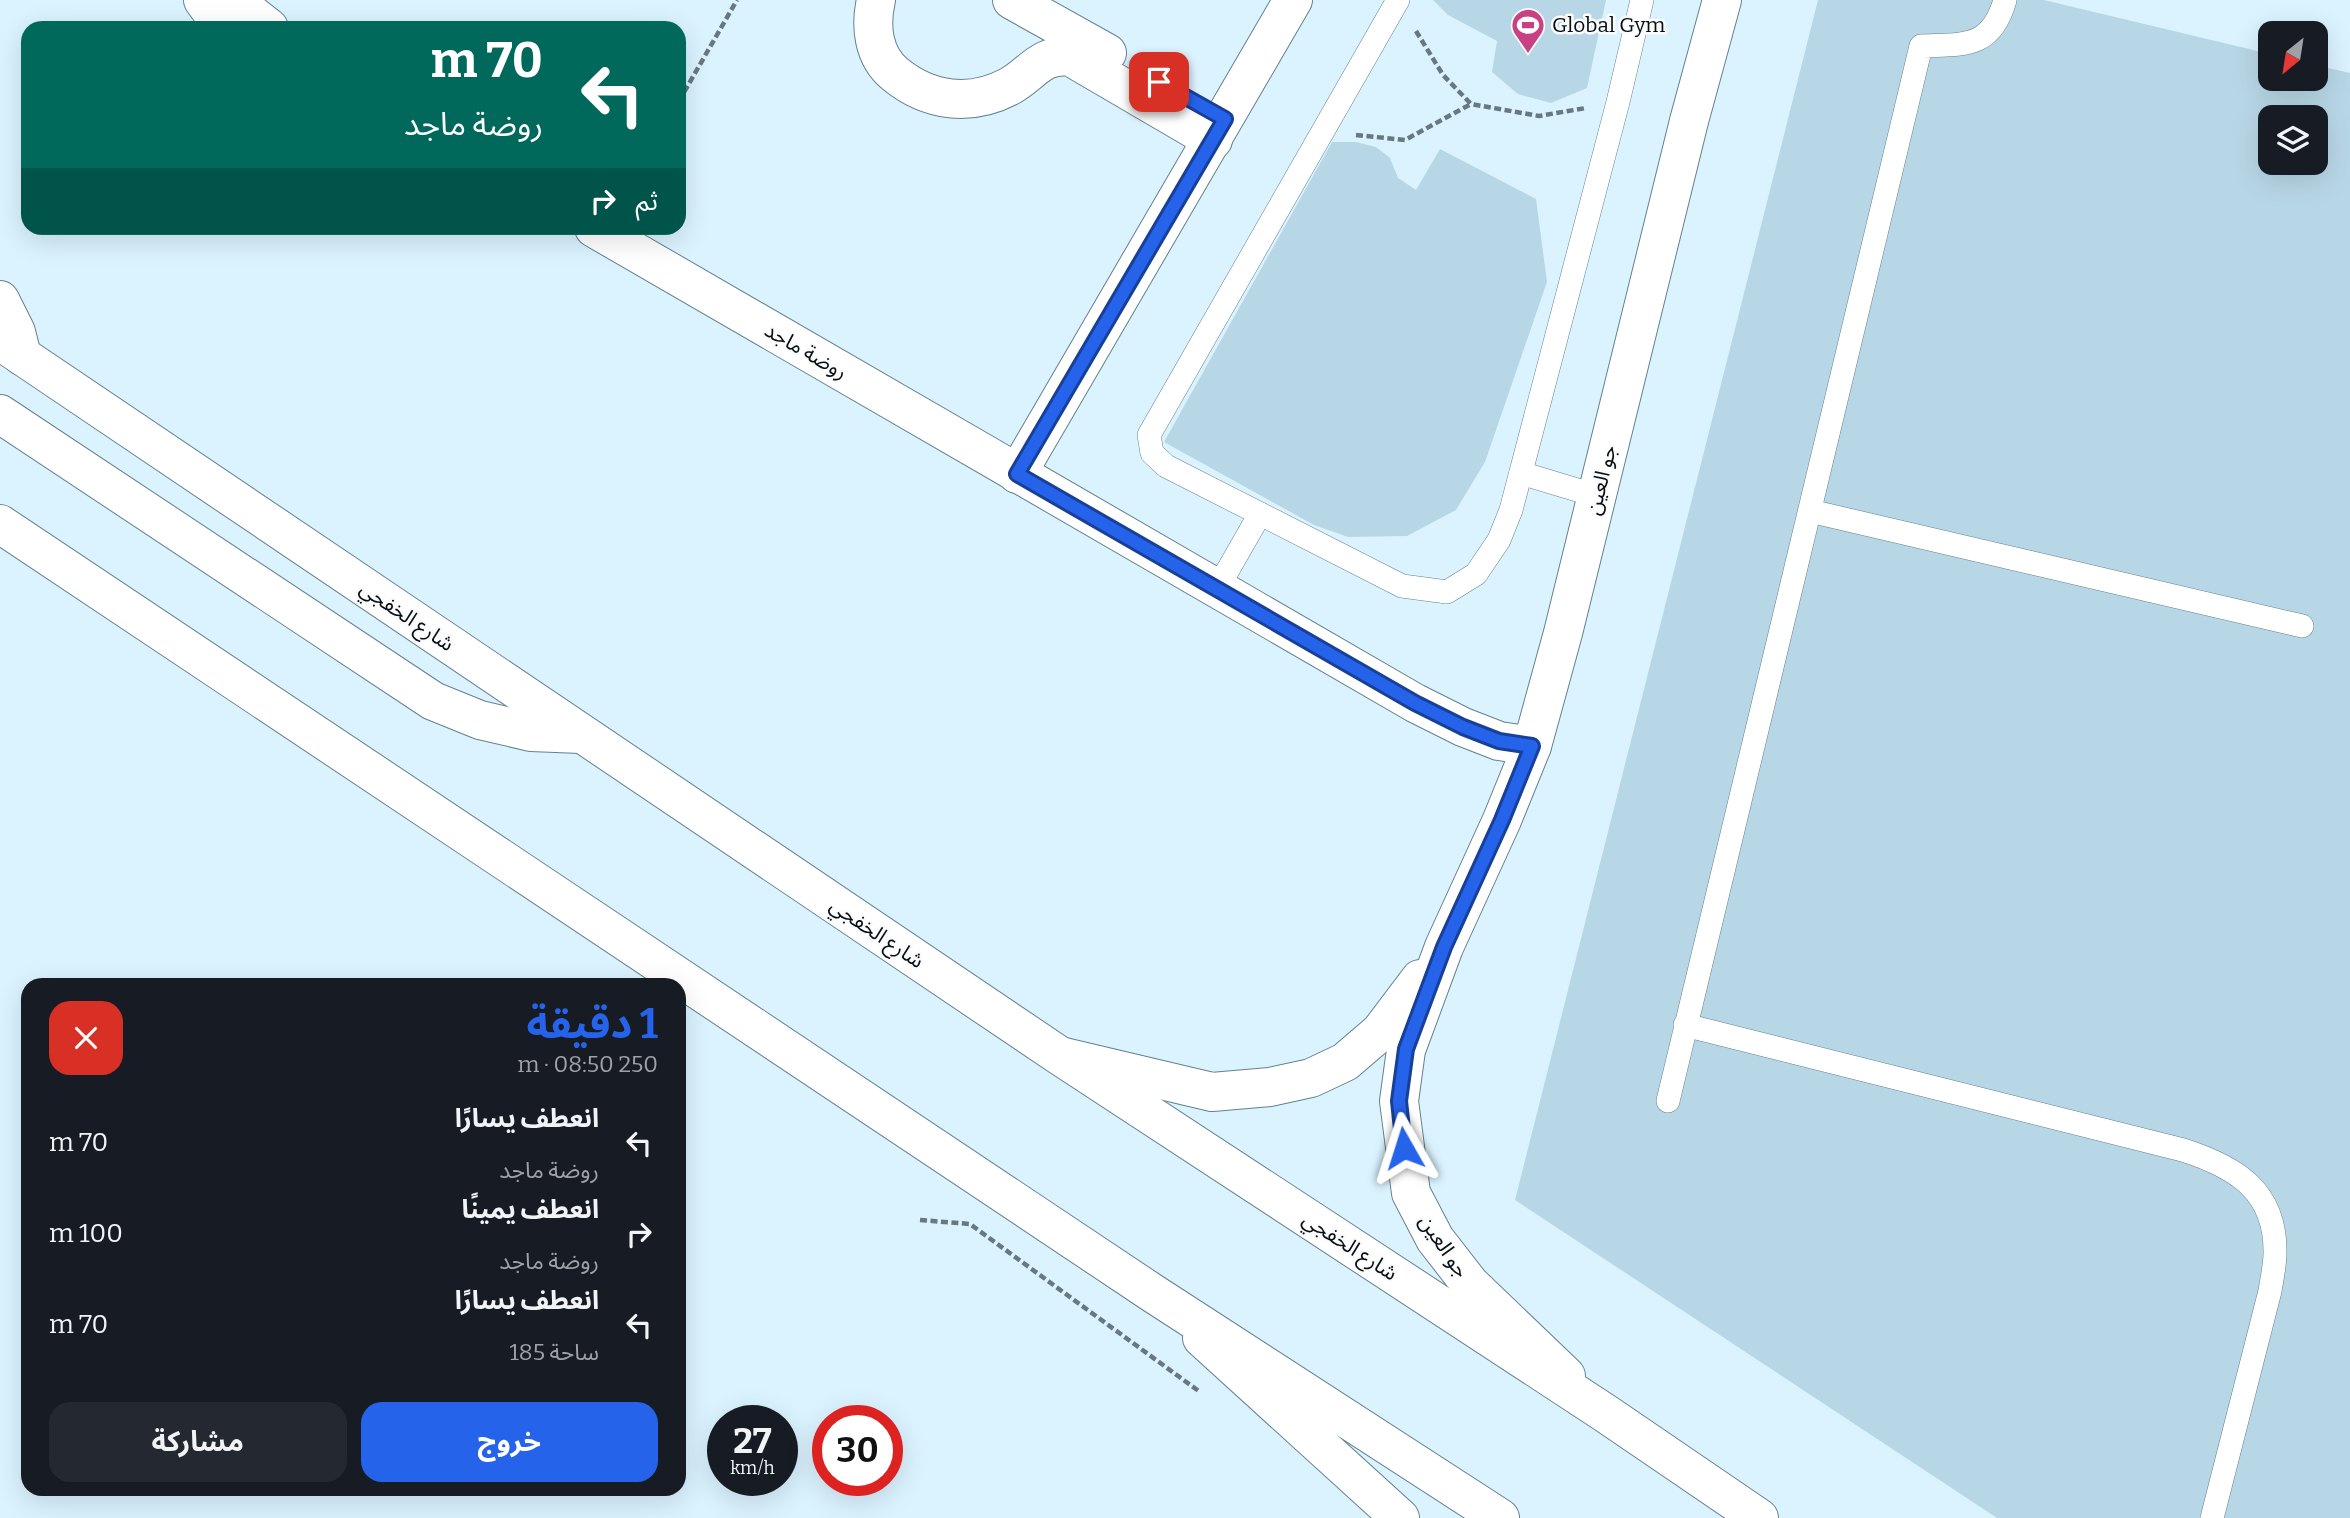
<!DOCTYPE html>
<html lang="ar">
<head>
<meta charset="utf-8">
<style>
	body { margin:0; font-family:Bitter,"Noto Sans Arabic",serif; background:#242831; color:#f1f3f6; direction:rtl; height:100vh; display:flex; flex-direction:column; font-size:26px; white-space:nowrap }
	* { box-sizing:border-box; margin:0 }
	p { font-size:23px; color:#9ea1a6 }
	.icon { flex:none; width:38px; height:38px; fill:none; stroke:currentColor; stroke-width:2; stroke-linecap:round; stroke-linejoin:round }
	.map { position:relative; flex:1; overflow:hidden; direction:ltr }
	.panel { position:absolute; left:21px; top:978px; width:665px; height:518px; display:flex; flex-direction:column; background:#171b24; border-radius:21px; box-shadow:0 7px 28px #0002; direction:rtl }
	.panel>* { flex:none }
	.banner { position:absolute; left:21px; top:21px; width:665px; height:214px; border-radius:21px; box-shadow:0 7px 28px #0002; direction:rtl; background:#00695c; color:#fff; overflow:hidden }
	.needle { width:46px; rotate:210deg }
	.controls { position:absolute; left:2258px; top:21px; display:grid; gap:14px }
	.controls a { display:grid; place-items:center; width:70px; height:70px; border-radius:14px; background:#171b24; box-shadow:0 7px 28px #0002; font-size:35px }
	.speed { position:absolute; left:707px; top:1405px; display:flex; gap:14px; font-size:35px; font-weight:700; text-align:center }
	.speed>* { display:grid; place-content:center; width:91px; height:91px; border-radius:50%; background:#171b24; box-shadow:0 7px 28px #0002; line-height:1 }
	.speed small { font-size:18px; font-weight:400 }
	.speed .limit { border:10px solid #d22; background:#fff; color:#111 }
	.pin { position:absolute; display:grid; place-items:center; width:60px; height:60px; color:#fff; margin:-30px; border-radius:14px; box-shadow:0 4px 10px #0006 }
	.me { position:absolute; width:77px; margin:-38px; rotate:354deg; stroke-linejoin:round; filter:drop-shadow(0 0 5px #0008) }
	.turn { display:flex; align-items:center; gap:24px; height:147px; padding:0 28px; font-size:32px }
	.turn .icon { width:91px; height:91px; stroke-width:2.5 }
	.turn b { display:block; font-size:49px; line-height:60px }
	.then { display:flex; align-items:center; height:66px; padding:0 28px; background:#0003; gap:14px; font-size:26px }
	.round { display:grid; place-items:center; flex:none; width:74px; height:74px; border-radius:21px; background:#242831 }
	.overview { display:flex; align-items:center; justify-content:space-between; height:119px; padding:0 28px }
	h1 { font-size:42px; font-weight:700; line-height:52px; color:#2563eb }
	.cta { display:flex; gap:14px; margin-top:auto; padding:14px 28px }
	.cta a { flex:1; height:80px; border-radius:21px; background:#2563eb; color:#fff; font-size:28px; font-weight:700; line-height:80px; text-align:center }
	.cta a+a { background:#242831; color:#f1f3f6 }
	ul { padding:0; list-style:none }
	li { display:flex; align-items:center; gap:21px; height:91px; padding:0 28px }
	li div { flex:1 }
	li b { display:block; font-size:26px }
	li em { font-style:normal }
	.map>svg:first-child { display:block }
</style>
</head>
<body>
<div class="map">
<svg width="2350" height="1518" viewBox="0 0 2350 1518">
	<rect width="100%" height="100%" fill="#daf3ff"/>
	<!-- building -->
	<g fill="#b8d7e6" fill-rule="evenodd">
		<polygon points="1433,0 1606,0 1587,88 1551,103 1518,94 1492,72 1497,41 1448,15"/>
		<path d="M1818,0H2044L2270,54V79H2315V65L2350,73V1518H1997L1515,1200ZM2270,117H2315V163H2270Z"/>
		<polygon points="1332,142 1356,142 1376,147 1390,158 1398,178 1416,190 1440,149 1536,199 1547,282 1485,462 1456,510 1407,536 1348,537 1314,525 1164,442"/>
	</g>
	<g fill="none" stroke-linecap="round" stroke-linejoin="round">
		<defs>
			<g id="lane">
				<polyline points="1398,0 1149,435 1152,453 1166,466 1402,586 1447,592 1476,574 1499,540 1511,510 1618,102 1642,0"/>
				<polyline points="1521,473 1597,496"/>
				<polyline points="1810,511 2302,626"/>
				<polyline points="1217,589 1260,514"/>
				<path d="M1685,1025L2183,1150C2236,1167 2276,1191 2275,1253C2275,1265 2272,1278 2270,1291L2212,1518"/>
				<path d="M1668,1101L1921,46C1965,44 1991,49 2005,0"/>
			</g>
			<g id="street">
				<polyline points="203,0 219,22 227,28"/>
				<polyline points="240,0 250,13 269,28"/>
				<path d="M876,0C870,26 873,56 895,74C929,102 971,107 1010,86C1033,73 1041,53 1071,57L1213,140"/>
				<polyline points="1012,0 1107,53"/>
				<polyline points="594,228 1415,703 1463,727 1499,741 1532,746"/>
				<polyline points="1017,474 1293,0"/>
				<polyline points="1064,1057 1212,1092 1270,1087 1311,1078 1345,1062 1380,1032 1420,979"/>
				<polyline points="1202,1338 1400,1518"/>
				<polyline points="1566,1376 1470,1284 1435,1239 1411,1193 1399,1101 1406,1050 1444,947 1502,820 1532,746 1563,633 1689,121 1722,0"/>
			</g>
			<g id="highway">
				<polyline points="0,300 16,332 22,356"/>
				<polyline points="0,341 1060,1056 1605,1413 1759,1518"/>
				<polyline points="0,414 433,701 480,720 531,732 581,734"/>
				<polyline points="0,524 1154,1294 1500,1518"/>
			</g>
		</defs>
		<!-- lane casing -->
		<use href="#lane" stroke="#64818e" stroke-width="24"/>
		<!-- street casing -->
		<use href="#street" stroke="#64818e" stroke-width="40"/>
		<!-- highway casing -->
		<use href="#highway" stroke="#64818e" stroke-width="40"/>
		<!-- path -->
		<g stroke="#677881" stroke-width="4.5" stroke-dasharray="7 3.5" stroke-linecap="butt">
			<polyline points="1416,31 1443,75 1471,104 1539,116 1586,108"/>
			<polyline points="679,101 737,0"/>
			<polyline points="1356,135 1405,140 1471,104"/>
			<polyline points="920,1220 970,1224 1200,1392"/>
		</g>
		<!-- lane -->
		<use href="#lane" stroke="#fff" stroke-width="23"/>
		<!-- street -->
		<use href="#street" stroke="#fff" stroke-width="38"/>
		<!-- highway -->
		<use href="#highway" stroke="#fff" stroke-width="38"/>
	</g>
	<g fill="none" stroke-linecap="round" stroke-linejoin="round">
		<defs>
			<polyline id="route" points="1159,82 1225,119 1017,474 1415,703 1463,727 1499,741 1532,746 1502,820 1444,947 1406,1049 1399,1101 1404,1148"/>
		</defs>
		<!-- route casing -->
		<use href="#route" stroke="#184099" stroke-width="18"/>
		<!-- route -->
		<use href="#route" stroke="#2563eb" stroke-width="12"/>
	</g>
	<!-- icons -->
	<defs>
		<symbol id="stadium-pin" viewBox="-11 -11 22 30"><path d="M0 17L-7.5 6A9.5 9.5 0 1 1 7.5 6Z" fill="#c84283" stroke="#fbfbfb"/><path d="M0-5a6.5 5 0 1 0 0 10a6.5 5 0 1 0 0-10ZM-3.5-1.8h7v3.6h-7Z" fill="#fff"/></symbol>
	</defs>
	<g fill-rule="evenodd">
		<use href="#stadium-pin" x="1509" y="6" width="38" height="52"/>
	</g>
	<g text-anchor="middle" stroke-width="5" stroke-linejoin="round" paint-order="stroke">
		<!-- poi labels -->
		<g font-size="21" fill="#050f14" stroke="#fbfbfb" text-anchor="start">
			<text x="1552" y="32">Global Gym</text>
		</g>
		<!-- street labels -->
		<g font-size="21" fill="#050f14" stroke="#fbfbfb">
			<text transform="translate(806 351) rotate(30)" y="7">روضة ماجد</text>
			<text transform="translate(1601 480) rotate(-76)" y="7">جو العين</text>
			<text transform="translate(407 616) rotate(34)" y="7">شارع الخفجي</text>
			<text transform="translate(877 933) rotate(34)" y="7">شارع الخفجي</text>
			<text transform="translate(1350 1246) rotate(33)" y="7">شارع الخفجي</text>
			<text transform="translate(1444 1246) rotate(56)" y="7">جو العين</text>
		</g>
	</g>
</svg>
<div class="controls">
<a><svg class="needle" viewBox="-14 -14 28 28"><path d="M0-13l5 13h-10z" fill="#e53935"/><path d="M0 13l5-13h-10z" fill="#9ea1a6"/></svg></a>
<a><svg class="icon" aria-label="layers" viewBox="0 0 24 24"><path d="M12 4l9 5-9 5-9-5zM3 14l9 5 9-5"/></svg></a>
</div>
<div class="speed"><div>27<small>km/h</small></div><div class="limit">30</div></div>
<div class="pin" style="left:1159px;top:82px;background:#d93025"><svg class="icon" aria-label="arrive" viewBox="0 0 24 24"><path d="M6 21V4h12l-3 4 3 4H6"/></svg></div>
<svg class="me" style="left:1404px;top:1148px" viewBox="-20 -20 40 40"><path d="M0-17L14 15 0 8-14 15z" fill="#2563eb" stroke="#fff" stroke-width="4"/></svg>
<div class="banner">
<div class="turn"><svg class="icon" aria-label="left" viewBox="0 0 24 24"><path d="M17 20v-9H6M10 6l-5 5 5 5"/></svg><div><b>70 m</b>روضة ماجد</div></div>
<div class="then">ثم<svg class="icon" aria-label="right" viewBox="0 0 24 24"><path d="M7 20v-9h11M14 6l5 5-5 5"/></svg></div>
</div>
<section class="panel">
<div class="overview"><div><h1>1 دقيقة</h1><p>250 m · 08:50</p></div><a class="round" style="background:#d93025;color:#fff"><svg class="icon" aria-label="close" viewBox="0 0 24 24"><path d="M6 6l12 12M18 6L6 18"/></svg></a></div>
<ul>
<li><svg class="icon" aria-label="left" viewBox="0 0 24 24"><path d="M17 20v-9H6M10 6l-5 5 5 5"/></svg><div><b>انعطف يسارًا</b><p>روضة ماجد</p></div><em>70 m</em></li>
<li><svg class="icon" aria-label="right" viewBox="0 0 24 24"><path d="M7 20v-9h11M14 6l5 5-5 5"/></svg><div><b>انعطف يمينًا</b><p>روضة ماجد</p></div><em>100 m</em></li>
<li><svg class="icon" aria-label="left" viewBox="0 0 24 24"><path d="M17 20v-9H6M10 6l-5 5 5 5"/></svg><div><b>انعطف يسارًا</b><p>ساحة 185</p></div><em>70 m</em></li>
</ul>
<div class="cta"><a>خروج</a><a>مشاركة</a></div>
</section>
</div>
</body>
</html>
